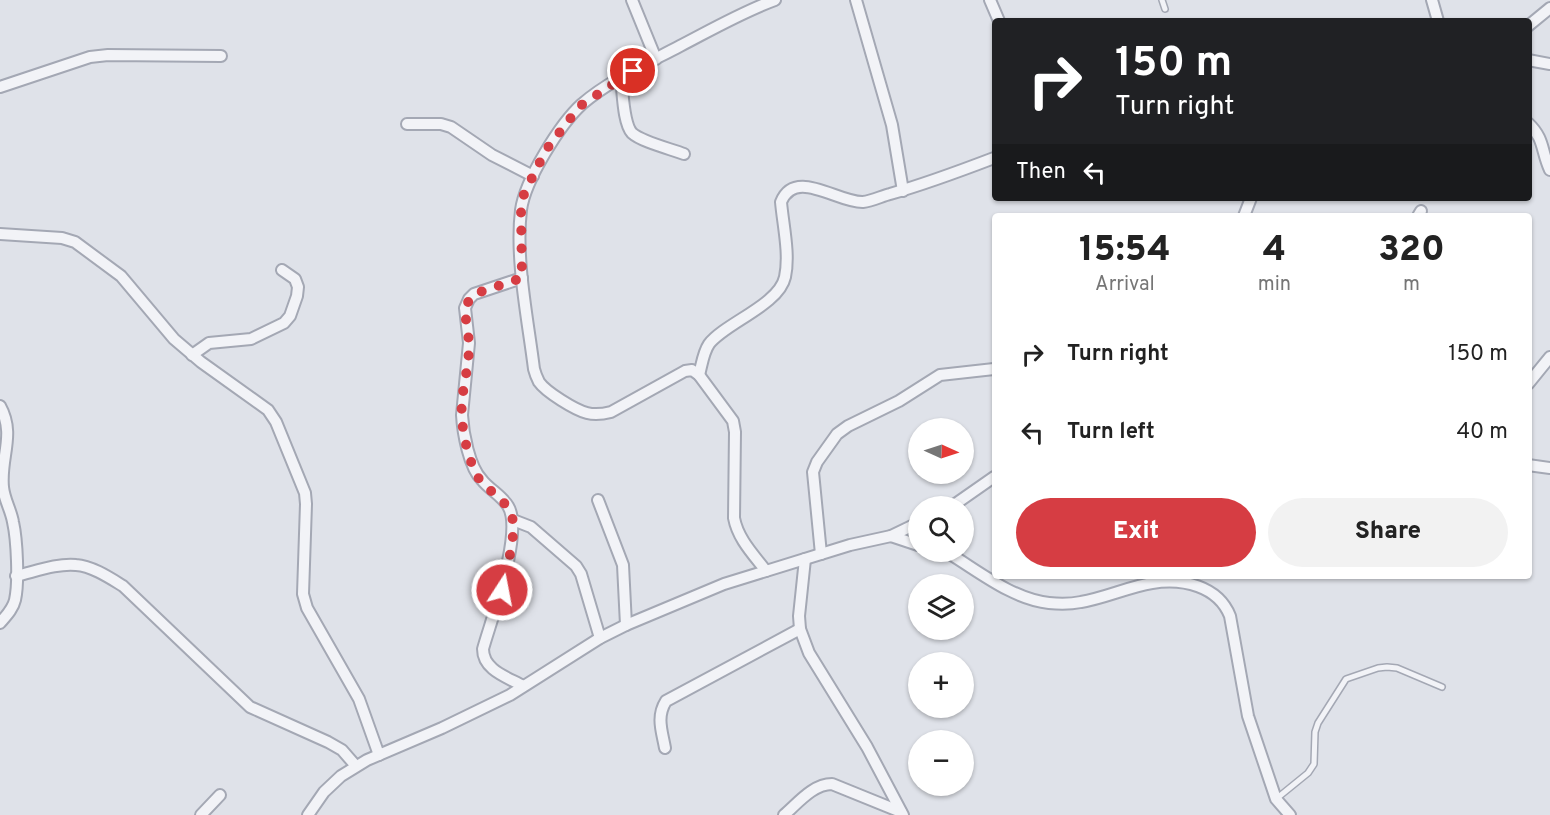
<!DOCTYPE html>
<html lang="en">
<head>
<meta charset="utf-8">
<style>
	body { margin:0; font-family:Overpass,sans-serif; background:#f2f2f2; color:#222; height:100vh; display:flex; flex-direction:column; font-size:22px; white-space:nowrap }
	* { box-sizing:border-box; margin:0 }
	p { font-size:20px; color:#767676 }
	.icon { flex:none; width:33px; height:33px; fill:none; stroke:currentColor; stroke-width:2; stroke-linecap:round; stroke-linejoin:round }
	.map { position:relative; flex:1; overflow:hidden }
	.panel { position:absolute; left:992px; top:213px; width:540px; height:366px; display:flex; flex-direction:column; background:#fff; border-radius:6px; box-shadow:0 2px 4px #0004 }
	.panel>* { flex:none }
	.guide { position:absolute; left:992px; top:18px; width:540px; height:183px; border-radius:6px; box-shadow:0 2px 4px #0004; background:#202124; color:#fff; overflow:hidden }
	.needle { width:39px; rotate:93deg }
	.buttons { position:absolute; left:908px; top:418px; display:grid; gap:12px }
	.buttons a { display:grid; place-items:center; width:66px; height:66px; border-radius:50%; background:#fff; box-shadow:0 2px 4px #0004; font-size:30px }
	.pin { position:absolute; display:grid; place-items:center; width:51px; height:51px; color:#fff; margin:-26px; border:3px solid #fff; border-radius:50%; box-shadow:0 2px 6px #0007 }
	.me { position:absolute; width:66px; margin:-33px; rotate:11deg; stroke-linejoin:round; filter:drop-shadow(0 0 4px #0008) }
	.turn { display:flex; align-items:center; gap:21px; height:126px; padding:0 24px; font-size:27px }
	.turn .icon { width:78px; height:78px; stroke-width:2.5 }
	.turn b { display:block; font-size:42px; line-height:51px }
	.then { display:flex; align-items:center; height:57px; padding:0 24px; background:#0003; gap:12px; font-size:22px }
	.eta { display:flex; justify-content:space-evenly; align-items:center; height:102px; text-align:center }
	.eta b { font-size:36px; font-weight:800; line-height:42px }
	.primary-button { display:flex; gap:12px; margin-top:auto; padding:12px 24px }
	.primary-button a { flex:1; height:69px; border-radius:36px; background:#d63d43; color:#fff; font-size:24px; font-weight:800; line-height:69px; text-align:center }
	.primary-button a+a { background:#f2f2f2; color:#222 }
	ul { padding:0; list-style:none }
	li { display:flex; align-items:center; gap:18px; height:78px; padding:0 24px }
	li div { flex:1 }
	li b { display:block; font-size:22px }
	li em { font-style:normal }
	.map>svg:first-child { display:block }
</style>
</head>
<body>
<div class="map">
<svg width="1550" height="815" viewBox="0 0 1550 815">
	<rect width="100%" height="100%" fill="#dfe2e9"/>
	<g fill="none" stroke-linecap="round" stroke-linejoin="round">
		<defs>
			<g id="service">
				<polyline points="1162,0 1165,9"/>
				<polyline points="1276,799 1308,773 1314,764 1315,732 1318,723 1346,679 1378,668 1387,667 1397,668 1442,687"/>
			</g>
			<g id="minor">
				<polyline points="632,0 656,59"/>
				<polyline points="856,0 892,125 903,191"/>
				<polyline points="990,0 999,21"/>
				<polyline points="1432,0 1438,21"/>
				<polyline points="1528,26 1550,8"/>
				<polyline points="1528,60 1550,64"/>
				<path d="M621,79C623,92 623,123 632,133C642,142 671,149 684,154"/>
				<polyline points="0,87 90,57 108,55 221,56"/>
				<path d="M1528,123C1545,139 1541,151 1550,170"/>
				<polyline points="407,124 441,124 451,127 492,155 533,176"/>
				<polyline points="1244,216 1251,198"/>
				<polyline points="1418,216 1421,211"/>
				<polyline points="0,234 62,238 75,242 121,276 174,339 201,362 268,410 276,422 305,493 306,504 303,594 307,608 359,699 379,755"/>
				<path d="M522,278L474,294L469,299L465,308L469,343L462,415C463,433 469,467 482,480C489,489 502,496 508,506C524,532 491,620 483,649C483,670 507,677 523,686"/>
				<polyline points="192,355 209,343 251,339 284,323 290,316 297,296 298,287 295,279 282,270"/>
				<path d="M699,375C702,364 703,353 709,344C725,323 779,305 785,277C790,254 783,225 781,202C795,167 838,203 863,202C872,201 882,196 890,194C925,184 960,171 994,158"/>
				<polyline points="1528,384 1550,357"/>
				<path d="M0,406C16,435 0,457 3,487C4,499 11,510 13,522C17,540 19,582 15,600C13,609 6,616 0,623"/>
				<polyline points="1528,465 1550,468"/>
				<polyline points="598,500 623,565 626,625"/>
				<polyline points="951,507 994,477"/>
				<polyline points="513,520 531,527 576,566 581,574 600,638"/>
				<polyline points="891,536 918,545"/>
				<path d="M942,552L950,554C981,573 1013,599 1049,603C1059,604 1071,604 1081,602C1105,598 1128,587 1152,583C1183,578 1218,586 1230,616L1248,716L1276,799L1290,815"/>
				<polyline points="821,554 813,472 817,462 837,434 848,426 899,401 940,375 994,369"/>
				<polyline points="805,559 799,616 800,629 809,653 867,747 903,815"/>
				<path d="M766,571C753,554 738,539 734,518L735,432L733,421L699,375L692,370L685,371L611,412C603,414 595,415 587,413C575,410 546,392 539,382C537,378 535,373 534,369C528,320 515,259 521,210C525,180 560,124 582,104C610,80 648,63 680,46C711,30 742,12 775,0"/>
				<path d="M16,576C34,572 57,563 76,565C92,566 110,578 123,586L250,707L328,742L342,750L356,766"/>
				<path d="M665,748C662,731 656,717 666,701L800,629"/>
				<polyline points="201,815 220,795"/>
				<polyline points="308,815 324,792 341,776 367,760 442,728 510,695 600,638 626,625 724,584 850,545 891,536 918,523"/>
				<path d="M784,815C798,803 813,784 832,784L901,812"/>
			</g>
		</defs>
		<!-- service casing -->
		<use href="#service" stroke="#a4a8b4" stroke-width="8"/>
		<!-- minor casing -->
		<use href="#minor" stroke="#a4a8b4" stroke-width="14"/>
		<!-- service -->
		<use href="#service" stroke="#f2f3f7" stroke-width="5"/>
		<!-- minor -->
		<use href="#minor" stroke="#f2f3f7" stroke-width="10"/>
	</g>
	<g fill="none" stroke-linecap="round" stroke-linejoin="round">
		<!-- route -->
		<path stroke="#d63d43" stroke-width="10" stroke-dasharray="0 18" d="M502,590C506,570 515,541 513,522C510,498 484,492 475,472C466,451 460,423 462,400C464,382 469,364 469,346C469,327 459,308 474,294L522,278L521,210L524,194L546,150L580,106L633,71"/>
	</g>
</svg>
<div class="buttons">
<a><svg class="needle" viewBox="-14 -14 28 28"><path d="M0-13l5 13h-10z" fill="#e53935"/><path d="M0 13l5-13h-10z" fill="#767676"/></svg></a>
<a><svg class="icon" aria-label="search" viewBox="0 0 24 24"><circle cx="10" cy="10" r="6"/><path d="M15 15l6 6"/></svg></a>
<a><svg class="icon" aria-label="layers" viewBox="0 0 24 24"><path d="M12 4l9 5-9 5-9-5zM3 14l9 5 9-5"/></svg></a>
<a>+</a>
<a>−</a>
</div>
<div class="pin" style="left:633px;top:71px;background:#d93025"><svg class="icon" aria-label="arrive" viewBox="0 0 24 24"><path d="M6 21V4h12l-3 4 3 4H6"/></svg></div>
<svg class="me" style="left:502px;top:590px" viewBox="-20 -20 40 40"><circle r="17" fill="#d63d43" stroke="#fff" stroke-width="3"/><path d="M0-11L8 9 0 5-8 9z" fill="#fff"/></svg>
<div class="guide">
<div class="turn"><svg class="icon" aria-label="right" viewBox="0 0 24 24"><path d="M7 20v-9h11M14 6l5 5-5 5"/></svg><div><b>150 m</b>Turn right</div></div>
<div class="then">Then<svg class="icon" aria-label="left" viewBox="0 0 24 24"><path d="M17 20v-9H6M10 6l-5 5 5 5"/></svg></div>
</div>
<section class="panel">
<div class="eta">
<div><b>15:54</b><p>Arrival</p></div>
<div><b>4</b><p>min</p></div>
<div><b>320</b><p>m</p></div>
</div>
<ul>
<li><svg class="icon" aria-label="right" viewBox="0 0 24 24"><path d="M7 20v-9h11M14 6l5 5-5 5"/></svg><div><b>Turn right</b></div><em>150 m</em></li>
<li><svg class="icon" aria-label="left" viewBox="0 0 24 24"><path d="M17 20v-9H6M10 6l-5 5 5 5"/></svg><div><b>Turn left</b></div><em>40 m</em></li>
</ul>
<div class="primary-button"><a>Exit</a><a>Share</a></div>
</section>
</div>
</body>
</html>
